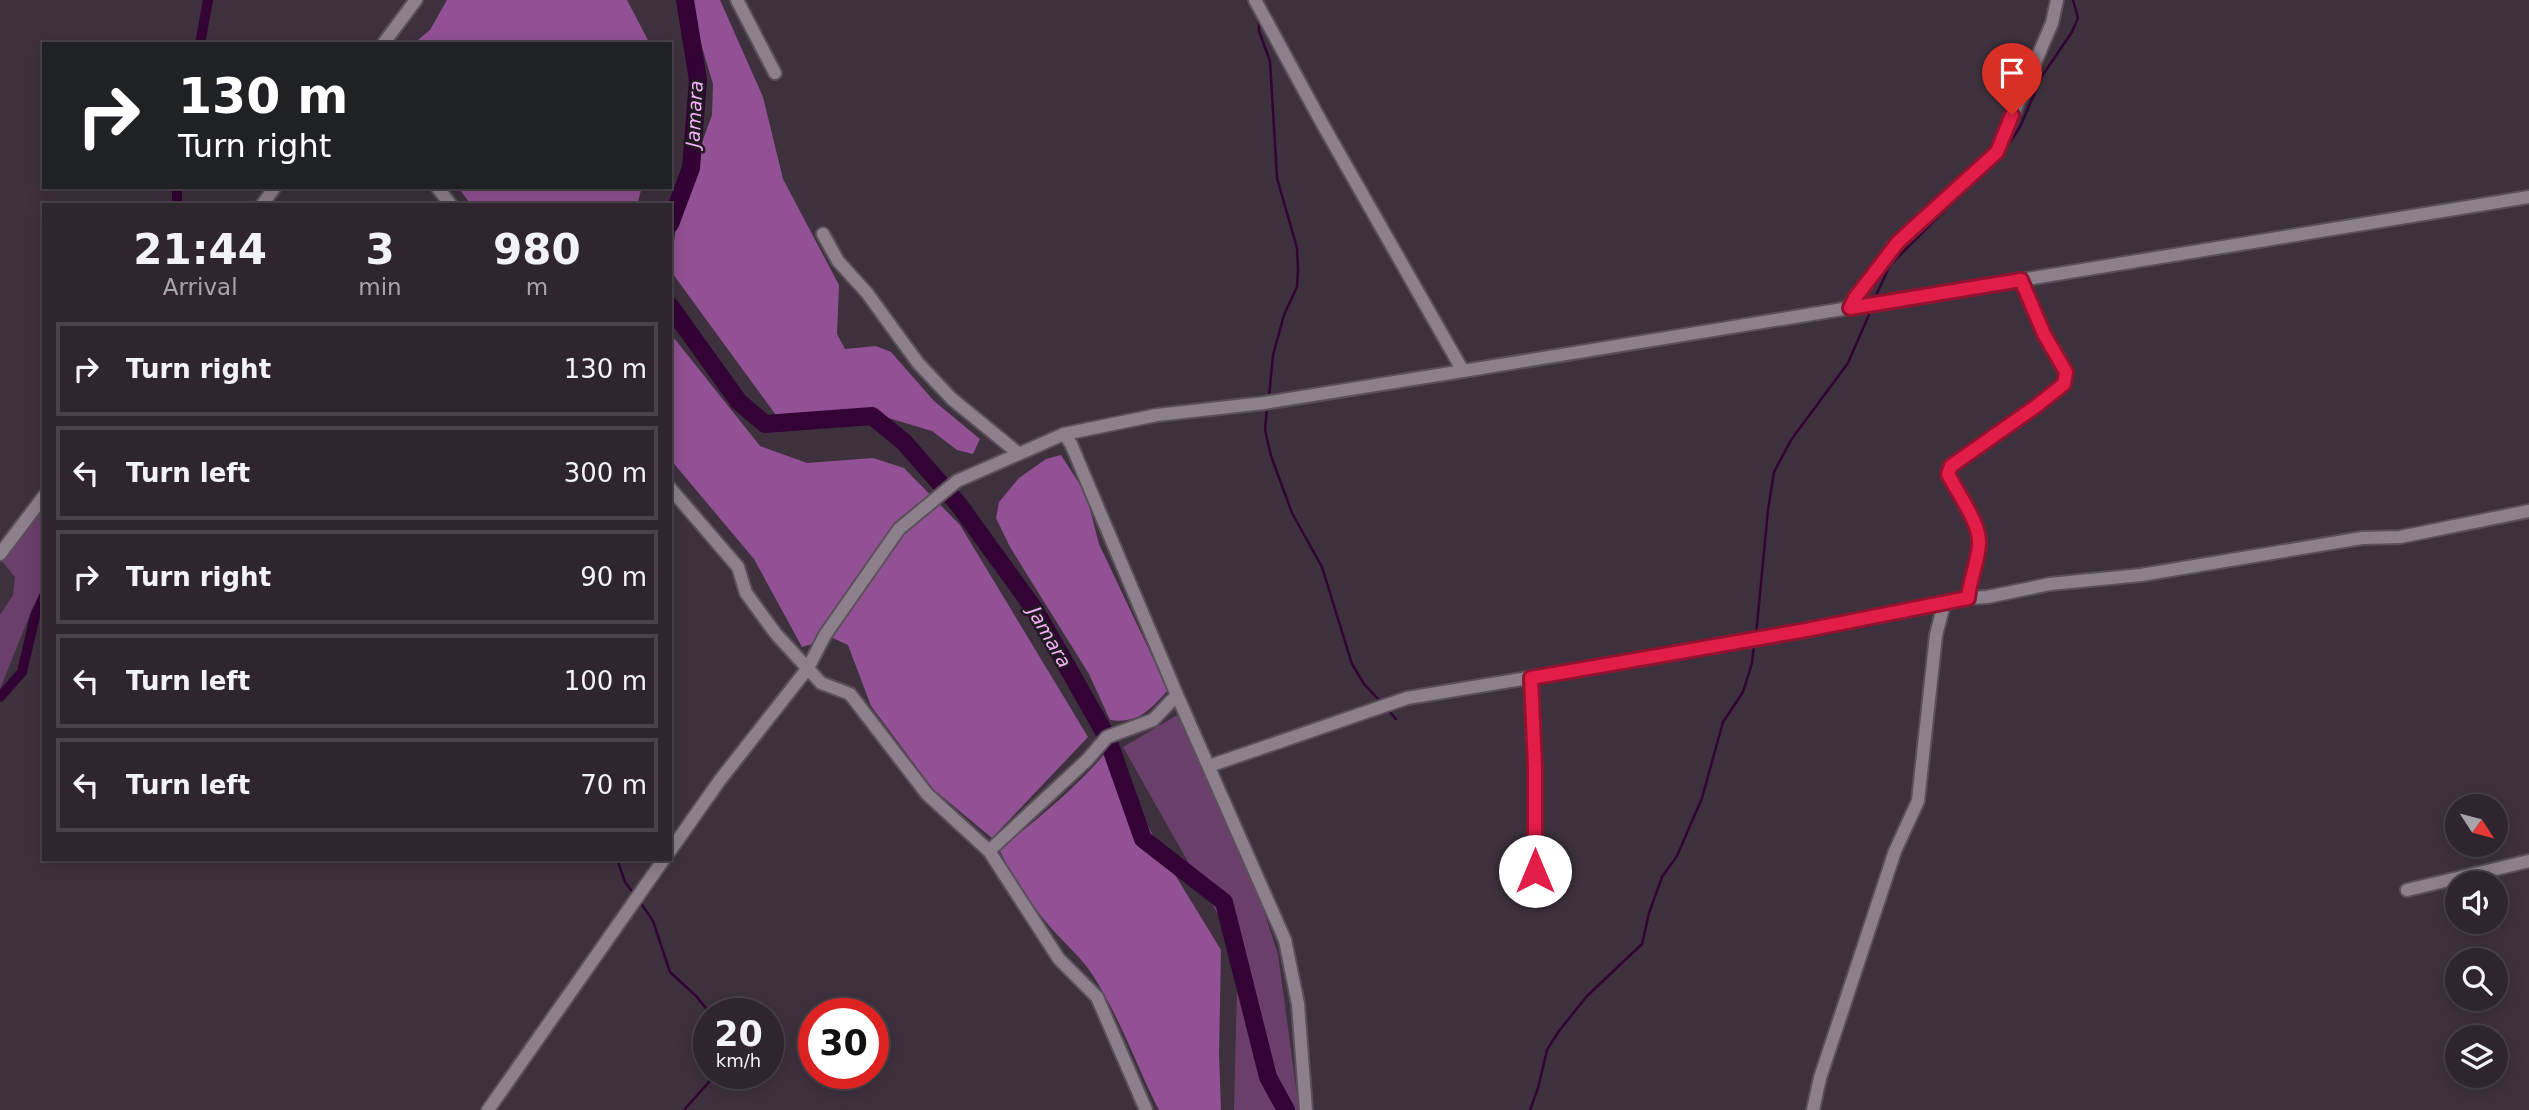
<!DOCTYPE html>
<html lang="en">
<head>
<meta charset="utf-8">
<style>
	body { margin:0; font-family:"DejaVu Sans",sans-serif; background:#362d36; color:#f1f3f6; height:100vh; display:flex; flex-direction:column; font-size:26px; white-space:nowrap }
	* { box-sizing:border-box; margin:0 }
	p { font-size:23px; color:#a7a5aa }
	.icon { flex:none; width:38px; height:38px; fill:none; stroke:currentColor; stroke-width:2; stroke-linecap:round; stroke-linejoin:round }
	.map { position:relative; flex:1; overflow:hidden }
	.details { position:absolute; left:42px; top:203px; width:630px; height:658px; display:flex; flex-direction:column; background:#2e252e; border-radius:0px; box-shadow:0 4px 18px #0003,0 0 0 2px #49424a }
	.details>* { flex:none }
	.hud { position:absolute; left:42px; top:42px; width:630px; height:147px; border-radius:0px; box-shadow:0 4px 18px #0003,0 0 0 2px #49424a; background:#202124; color:#fff; overflow:hidden }
	.needle { width:46px; rotate:126deg }
	.tools { position:absolute; left:2445px; top:794px; display:grid; gap:14px }
	.tools a { display:grid; place-items:center; width:63px; height:63px; border-radius:50%; background:#2e252e; box-shadow:0 4px 18px #0003,0 0 0 2px #49424a; font-size:35px }
	.speed { position:absolute; left:693px; top:998px; display:flex; gap:14px; font-size:35px; font-weight:700; text-align:center }
	.speed>* { display:grid; place-content:center; width:91px; height:91px; border-radius:50%; background:#2e252e; box-shadow:0 4px 18px #0003,0 0 0 2px #49424a; line-height:1 }
	.speed small { font-size:18px; font-weight:400 }
	.speed .limit { border:10px solid #d22; background:#fff; color:#111 }
	.pin { position:absolute; display:grid; place-items:center; width:60px; height:60px; color:#fff; margin:-72px -30px; border-radius:50% 50% 50% 0; rotate:-45deg; box-shadow:0 0 7px #0007 }
	.pin .icon { rotate:45deg }
	.me { position:absolute; width:77px; margin:-38px; rotate:0deg; stroke-linejoin:round; filter:drop-shadow(0 0 5px #0008) }
	.turn { display:flex; align-items:center; gap:24px; height:147px; padding:0 21px; font-size:32px }
	.turn .icon { width:91px; height:91px; stroke-width:2.5 }
	.turn b { display:block; font-size:49px; line-height:60px }
	.eta { display:flex; justify-content:space-evenly; align-items:center; height:119px; text-align:center }
	.eta b { font-size:42px; font-weight:600; line-height:49px }
	ul { padding:0; list-style:none }
	li { display:flex; align-items:center; gap:21px; height:94px; margin:0 14px 10px; padding:0 7px; border:4px solid #49424a; border-radius:0px }
	li div { flex:1 }
	li b { display:block; font-size:26px }
	li em { font-style:normal }
	.map>svg:first-child { display:block }
</style>
</head>
<body>
<div class="map">
<svg width="2529" height="1110" viewBox="0 0 2529 1110">
	<rect width="100%" height="100%" fill="#3d313d"/>
	<!-- green -->
	<g fill="#6b3f6c">
		<polygon points="44,506 44,596 33,607 0,689 0,615 13,595 15,577 2,561"/>
		<polygon points="1179,714 1260,900 1278,954 1299,1110 1234,1110 1238,950 1123,747"/>
	</g>
	<!-- forest -->
	<g fill="#935195">
		<polygon points="447,0 627,0 650,44 413,44 430,30"/>
		<polygon points="688,0 720,0 763,97 783,179 839,285 837,334 845,349 876,346 891,352 934,401 980,439 973,454 957,450 932,431 885,417 816,415 781,422 670,270 679,206 712,115 713,84"/>
		<polygon points="458,187 642,187 637,205 471,205"/>
		<polygon points="670,333 760,446 807,463 873,458 904,468 960,525 1088,737 992,838 933,789 871,706 848,645 833,638 802,647 754,559 670,459"/>
		<path d="M1061,455L1086,494L1099,544L1168,690C1150,710 1138,724 1110,720L1089,674L1010,547L996,518L999,502L1019,478L1046,459Z"/>
		<path d="M1107,751L1169,865L1221,950L1219,1054L1221,1110H1159C1136,1065 1120,1017 1092,974C1080,955 1060,940 1046,922C1028,900 1011,875 999,849C1036,821 1077,787 1107,751Z"/>
	</g>
	<g fill="none" stroke-linecap="round" stroke-linejoin="round">
		<!-- stream -->
		<g stroke="#330335" stroke-width="2.5">
			<polyline points="1259,17 1259,31 1270,61 1277,178 1297,248 1298,270 1297,287 1284,315 1273,355 1269,397"/>
			<polyline points="2002,154 2020,127 2042,76 2072,32 2078,18 2073,0"/>
			<polyline points="1874,300 1890,265 1972,183"/>
			<polyline points="1267,407 1265,430 1271,456 1292,513 1322,567 1352,664 1364,684 1381,702"/>
			<polyline points="1756,635 1768,510 1774,472 1791,440 1848,363 1871,310"/>
			<polyline points="1388,710 1396,719"/>
			<polyline points="617,859 625,882 634,894"/>
			<polyline points="640,902 653,921 670,972 696,996 710,1013"/>
			<polyline points="684,1110 717,1073"/>
			<polyline points="1530,1110 1538,1088 1547,1050 1559,1031 1587,996 1642,944 1649,913 1662,877 1677,856 1702,798 1723,722 1743,692 1752,663 1754,645"/>
		</g>
		<!-- canal -->
		<g stroke="#330335" stroke-width="10">
			<polyline points="200,44 208,0"/>
			<polyline points="177,205 177,187"/>
			<polyline points="0,697 22,672 35,616 44,596"/>
		</g>
		<!-- river -->
		<g stroke="#330335" stroke-width="18">
			<polyline points="670,224 691,168 698,80 685,0"/>
			<polyline points="670,306 739,402 765,424 872,416 904,442 959,505 1035,610 1107,737 1143,839 1224,902 1268,1077 1286,1110"/>
		</g>
		<defs>
			<g id="minor">
				<polyline points="737,0 775,73"/>
				<polyline points="1255,0 1323,125 1463,371"/>
				<polyline points="383,44 416,0"/>
				<polyline points="437,187 451,205"/>
				<polyline points="262,205 275,187"/>
				<polyline points="823,234 838,261 867,293 918,363 952,399 1018,453"/>
				<polyline points="1850,308 1855,297 1898,242 1997,152 2052,23 2057,0"/>
				<polyline points="670,488 738,567 746,593 776,634 821,683 850,694 927,794 989,851 1059,959 1097,997 1146,1110"/>
				<polyline points="0,554 44,496"/>
				<path d="M1968,598C1970,579 1978,562 1979,544C1981,525 1957,492 1948,474L1951,466L2035,407L2064,384L2066,372L2044,334L2021,280"/>
				<polyline points="1531,678 1535,767 1535,871"/>
				<polyline points="1209,766 1407,698 1644,659 1944,604 1968,598 1987,597 2050,584 2141,575 2362,538 2400,537 2529,511"/>
				<polyline points="670,851 720,780 808,668 825,635 899,529 957,481 1064,434"/>
				<polyline points="989,851 1087,760 1107,737 1153,720 1177,695"/>
				<polyline points="2407,890 2529,861"/>
				<polyline points="488,1110 664,859"/>
				<polyline points="1306,1110 1298,1004 1285,940 1177,695 1071,444 1064,434 1157,415 1264,403 1463,371 2529,197"/>
				<polyline points="1813,1110 1820,1078 1895,851 1918,801 1936,635 1944,604"/>
			</g>
		</defs>
		<!-- minor casing -->
		<use href="#minor" stroke="#5a5059" stroke-width="16"/>
		<!-- minor -->
		<use href="#minor" stroke="#8d808d" stroke-width="12"/>
	</g>
	<g fill="none" stroke-linecap="round" stroke-linejoin="round">
		<defs>
			<path id="route" d="M1535,871V767L1531,678L1806,630L1968,598C1970,579 1978,562 1979,544C1981,525 1957,492 1948,474L1951,466L2035,407L2064,384L2066,372L2044,334L2021,280L1850,308L1855,298L1898,242L1997,152L2012,115"/>
		</defs>
		<!-- route casing -->
		<use href="#route" stroke="#92132f" stroke-width="18"/>
		<!-- route -->
		<use href="#route" stroke="#e11d48" stroke-width="12"/>
	</g>
	<g text-anchor="middle" stroke-width="5" stroke-linejoin="round" paint-order="stroke">
		<!-- water labels -->
		<g font-size="19" font-style="italic" fill="#f8b1f9" stroke="#201b20">
			<text transform="translate(694 114) rotate(-87)" y="7">Jamara</text>
			<text transform="translate(1050 637) rotate(60)" y="7">Jamara</text>
		</g>
	</g>
</svg>
<div class="tools">
<a><svg class="needle" viewBox="-14 -14 28 28"><path d="M0-13l5 13h-10z" fill="#e53935"/><path d="M0 13l5-13h-10z" fill="#a7a5aa"/></svg></a>
<a><svg class="icon" aria-label="sound" viewBox="0 0 24 24"><path d="M4 9h4l5-4v14l-5-4H4zM17 9q2 3 0 6"/></svg></a>
<a><svg class="icon" aria-label="search" viewBox="0 0 24 24"><circle cx="10" cy="10" r="6"/><path d="M15 15l6 6"/></svg></a>
<a><svg class="icon" aria-label="layers" viewBox="0 0 24 24"><path d="M12 4l9 5-9 5-9-5zM3 14l9 5 9-5"/></svg></a>
</div>
<div class="speed"><div>20<small>km/h</small></div><div class="limit">30</div></div>
<div class="pin" style="left:2012px;top:115px;background:#d93025"><svg class="icon" aria-label="arrive" viewBox="0 0 24 24"><path d="M6 21V4h12l-3 4 3 4H6"/></svg></div>
<svg class="me" style="left:1535px;top:871px" viewBox="-20 -20 40 40"><circle r="19" fill="#fff"/><path d="M0-13L10 11 0 6-10 11z" fill="#e11d48"/></svg>
<div class="hud">
<div class="turn"><svg class="icon" aria-label="right" viewBox="0 0 24 24"><path d="M7 20v-9h11M14 6l5 5-5 5"/></svg><div><b>130 m</b>Turn right</div></div>
</div>
<section class="details">
<div class="eta">
<div><b>21:44</b><p>Arrival</p></div>
<div><b>3</b><p>min</p></div>
<div><b>980</b><p>m</p></div>
</div>
<ul>
<li><svg class="icon" aria-label="right" viewBox="0 0 24 24"><path d="M7 20v-9h11M14 6l5 5-5 5"/></svg><div><b>Turn right</b></div><em>130 m</em></li>
<li><svg class="icon" aria-label="left" viewBox="0 0 24 24"><path d="M17 20v-9H6M10 6l-5 5 5 5"/></svg><div><b>Turn left</b></div><em>300 m</em></li>
<li><svg class="icon" aria-label="right" viewBox="0 0 24 24"><path d="M7 20v-9h11M14 6l5 5-5 5"/></svg><div><b>Turn right</b></div><em>90 m</em></li>
<li><svg class="icon" aria-label="left" viewBox="0 0 24 24"><path d="M17 20v-9H6M10 6l-5 5 5 5"/></svg><div><b>Turn left</b></div><em>100 m</em></li>
<li><svg class="icon" aria-label="left" viewBox="0 0 24 24"><path d="M17 20v-9H6M10 6l-5 5 5 5"/></svg><div><b>Turn left</b></div><em>70 m</em></li>
</ul>
</section>
</div>
</body>
</html>
